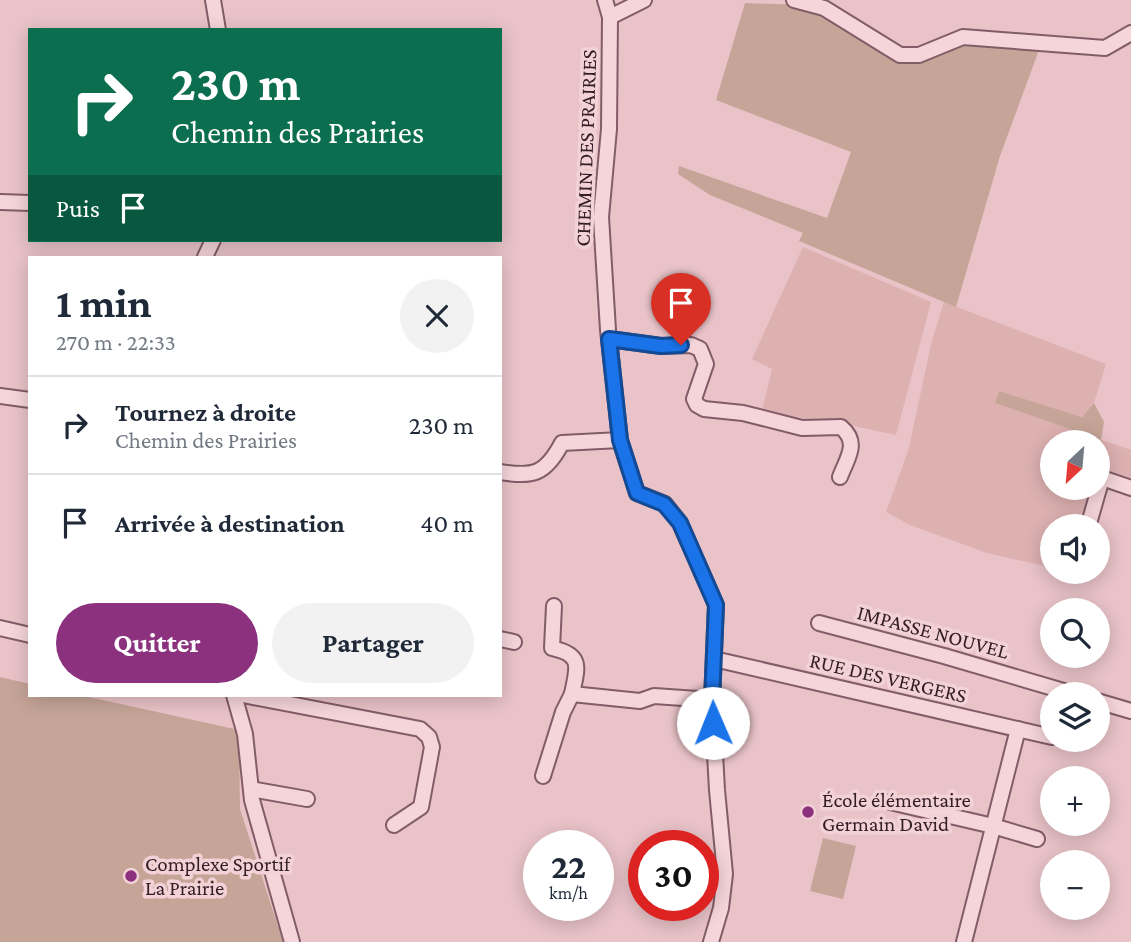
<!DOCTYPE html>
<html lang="fr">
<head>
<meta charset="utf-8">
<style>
	body { margin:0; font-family:"Crimson Pro",serif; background:#f2f2f3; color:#1f2937; height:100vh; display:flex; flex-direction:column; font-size:26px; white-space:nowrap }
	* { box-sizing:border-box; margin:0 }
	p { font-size:23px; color:#747a83 }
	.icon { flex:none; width:38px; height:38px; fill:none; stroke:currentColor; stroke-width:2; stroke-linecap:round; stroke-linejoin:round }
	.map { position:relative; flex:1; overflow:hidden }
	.details { position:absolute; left:28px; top:256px; width:474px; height:441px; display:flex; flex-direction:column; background:#fff; border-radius:0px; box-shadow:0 4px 18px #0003 }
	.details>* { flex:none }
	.guide { position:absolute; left:28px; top:28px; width:474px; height:214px; border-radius:0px; box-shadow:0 4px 18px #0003; background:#0b6e4f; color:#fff; overflow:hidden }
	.needle { width:46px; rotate:206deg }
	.tools { position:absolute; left:1040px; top:430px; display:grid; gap:14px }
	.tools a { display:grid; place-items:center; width:70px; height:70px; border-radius:50%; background:#fff; box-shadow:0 4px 18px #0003; font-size:35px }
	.speed { position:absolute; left:523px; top:830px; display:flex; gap:14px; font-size:35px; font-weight:700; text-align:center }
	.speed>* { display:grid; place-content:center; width:91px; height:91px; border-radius:50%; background:#fff; box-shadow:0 4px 18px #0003; line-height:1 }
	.speed small { font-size:18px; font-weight:400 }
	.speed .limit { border:10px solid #d22; background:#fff; color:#111 }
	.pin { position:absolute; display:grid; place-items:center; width:60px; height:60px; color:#fff; margin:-72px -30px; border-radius:50% 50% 50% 0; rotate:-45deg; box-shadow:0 0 7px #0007 }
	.pin .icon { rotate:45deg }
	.me { position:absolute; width:77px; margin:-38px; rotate:359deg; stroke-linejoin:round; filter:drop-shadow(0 0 5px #0008) }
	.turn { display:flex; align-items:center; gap:24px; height:147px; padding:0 28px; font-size:32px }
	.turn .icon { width:91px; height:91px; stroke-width:2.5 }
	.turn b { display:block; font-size:49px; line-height:60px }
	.then { display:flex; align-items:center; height:66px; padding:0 28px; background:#0003; gap:14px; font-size:26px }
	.round { display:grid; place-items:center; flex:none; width:74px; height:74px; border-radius:37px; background:#f2f2f3 }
	.head { display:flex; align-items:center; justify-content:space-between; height:119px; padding:0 28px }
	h1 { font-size:42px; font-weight:700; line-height:52px }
	.primary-button { display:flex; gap:14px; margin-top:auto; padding:14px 28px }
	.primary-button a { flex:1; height:80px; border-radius:42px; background:#8b317e; color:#fff; font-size:28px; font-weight:700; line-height:80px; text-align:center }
	.primary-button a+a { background:#f2f2f3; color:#1f2937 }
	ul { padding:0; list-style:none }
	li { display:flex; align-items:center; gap:21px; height:98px; padding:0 28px; border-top:2px solid #e0e1e3 }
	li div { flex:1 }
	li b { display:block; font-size:26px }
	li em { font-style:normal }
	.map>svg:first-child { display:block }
</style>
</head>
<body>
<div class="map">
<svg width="1131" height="942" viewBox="0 0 1131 942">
	<rect width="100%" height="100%" fill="#e9c3c8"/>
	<!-- farmland -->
	<g fill="#deb1b1">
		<polygon points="803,247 931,302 896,435 831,421 769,415 762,411 772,369 752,359"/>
		<polygon points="944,302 1106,364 1094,403 1082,417 999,391 996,403 1131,450 1131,481 1097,469 1097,443 1052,443 1052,488 1089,488 1080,527 1052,527 1052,548 1045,566 987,553 910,525 886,512 909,448 931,344"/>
	</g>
	<!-- green -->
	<g fill="#c6a598">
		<polygon points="745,3 802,5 837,20 893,57 975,42 1040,47 1000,156 956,307 799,241 803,233 710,195 678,174 679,166 827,218 851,152 716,100"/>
		<polygon points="999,391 1082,417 1094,403 1104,422 1101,440 995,403"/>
		<polygon points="0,677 30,684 30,695 80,695 239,730 240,809 283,942 0,942"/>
		<polygon points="823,838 856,846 843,899 810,891"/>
	</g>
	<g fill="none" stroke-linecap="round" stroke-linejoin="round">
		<defs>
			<g id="street">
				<polyline points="213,0 218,30"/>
				<polyline points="605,0 610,17 609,129 601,217 608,330 620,440 637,493 665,504 680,523 716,605 712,700 717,790 725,874 721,908 711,942"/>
				<polyline points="794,0 824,8 900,55 919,55 963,37 1105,48 1131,33"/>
				<polyline points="610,17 644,0"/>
				<polyline points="0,202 30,203"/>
				<polyline points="205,257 213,240"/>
				<path d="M609,339L661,346L691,345L700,349L706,364L694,399L697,405L704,409L743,413L802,428L841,427C860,443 847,458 840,477"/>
				<polyline points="0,396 30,400"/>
				<path d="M500,472C533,477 545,475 562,443L620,440"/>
				<polyline points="1088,527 1102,478 1131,488"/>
				<path d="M554,606L552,648C584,655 577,668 572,694"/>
				<polyline points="819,623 944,656 1077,695"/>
				<polyline points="0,628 30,635"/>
				<polyline points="500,639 514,642"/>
				<polyline points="714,659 1052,737"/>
				<polyline points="234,695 245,734 252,800 292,942"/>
				<polyline points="243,695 420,729 429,737 432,747 421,807 394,825"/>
				<polyline points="1097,701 1131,711"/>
				<polyline points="543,776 563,712 572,694 640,701 654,696 712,700"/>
				<polyline points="251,789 307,799"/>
				<polyline points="890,802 993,826 1037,839"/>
				<polyline points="964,942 1018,729"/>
			</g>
		</defs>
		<!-- street casing -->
		<use href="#street" stroke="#825c67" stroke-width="18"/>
		<!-- street -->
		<use href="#street" stroke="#f5d5da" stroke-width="14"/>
	</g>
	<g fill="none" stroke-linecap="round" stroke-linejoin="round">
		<defs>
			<polyline id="route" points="681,345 661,346 609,339 620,440 637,493 664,504 680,523 716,605 712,701 713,723"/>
		</defs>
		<!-- route casing -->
		<use href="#route" stroke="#114b97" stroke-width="18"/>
		<!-- route -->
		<use href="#route" stroke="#1a73e8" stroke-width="12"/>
	</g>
	<!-- markers -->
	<g fill="#8b317e" stroke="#f2d2d6" stroke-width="2.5">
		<circle cx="808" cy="812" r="7"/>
		<circle cx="131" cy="876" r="7"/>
	</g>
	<g text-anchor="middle" stroke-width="7" stroke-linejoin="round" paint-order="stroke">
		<!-- street labels -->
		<g font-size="21" fill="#331e26" stroke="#f2d2d6">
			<text transform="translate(586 148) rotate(-88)" y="7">CHEMIN DES PRAIRIES</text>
			<text transform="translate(933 632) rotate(15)" y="7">IMPASSE NOUVEL</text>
			<text transform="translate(888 678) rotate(13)" y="7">RUE DES VERGERS</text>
		</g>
		<!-- poi labels -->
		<g font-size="21" fill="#331e26" stroke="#f2d2d6" text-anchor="start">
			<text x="822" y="807">École élémentaire<tspan x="822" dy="24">Germain David</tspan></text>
			<text x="145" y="871">Complexe Sportif<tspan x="145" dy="24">La Prairie</tspan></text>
		</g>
	</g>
</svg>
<div class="tools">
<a><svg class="needle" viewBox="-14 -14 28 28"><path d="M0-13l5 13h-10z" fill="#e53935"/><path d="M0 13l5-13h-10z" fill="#747a83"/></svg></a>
<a><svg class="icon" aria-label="sound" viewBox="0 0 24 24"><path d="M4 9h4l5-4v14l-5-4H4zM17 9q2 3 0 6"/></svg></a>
<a><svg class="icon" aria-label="search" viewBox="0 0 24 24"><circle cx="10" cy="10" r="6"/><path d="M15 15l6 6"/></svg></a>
<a><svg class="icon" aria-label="layers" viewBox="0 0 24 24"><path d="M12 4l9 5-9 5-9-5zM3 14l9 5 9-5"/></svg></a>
<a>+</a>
<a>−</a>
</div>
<div class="speed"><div>22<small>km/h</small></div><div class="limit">30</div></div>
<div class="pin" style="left:681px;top:345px;background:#d93025"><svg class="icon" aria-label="arrive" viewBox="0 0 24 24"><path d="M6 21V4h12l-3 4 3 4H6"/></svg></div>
<svg class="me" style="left:713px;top:723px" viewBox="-20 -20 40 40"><circle r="19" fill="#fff"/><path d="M0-13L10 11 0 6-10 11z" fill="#1a73e8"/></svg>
<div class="guide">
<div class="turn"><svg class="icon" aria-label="right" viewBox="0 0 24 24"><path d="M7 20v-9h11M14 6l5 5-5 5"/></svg><div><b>230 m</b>Chemin des Prairies</div></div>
<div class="then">Puis<svg class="icon" aria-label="arrive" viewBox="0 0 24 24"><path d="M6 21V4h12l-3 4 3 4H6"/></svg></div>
</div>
<section class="details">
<div class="head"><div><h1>1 min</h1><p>270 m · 22:33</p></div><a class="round"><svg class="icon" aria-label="close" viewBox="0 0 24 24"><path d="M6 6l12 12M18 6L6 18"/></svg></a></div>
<ul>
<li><svg class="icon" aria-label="right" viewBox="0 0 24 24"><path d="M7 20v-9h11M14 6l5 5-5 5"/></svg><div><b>Tournez à droite</b><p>Chemin des Prairies</p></div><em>230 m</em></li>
<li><svg class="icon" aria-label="arrive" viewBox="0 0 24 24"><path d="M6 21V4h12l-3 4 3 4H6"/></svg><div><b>Arrivée à destination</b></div><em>40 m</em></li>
</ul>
<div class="primary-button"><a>Quitter</a><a>Partager</a></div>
</section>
</div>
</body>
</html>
